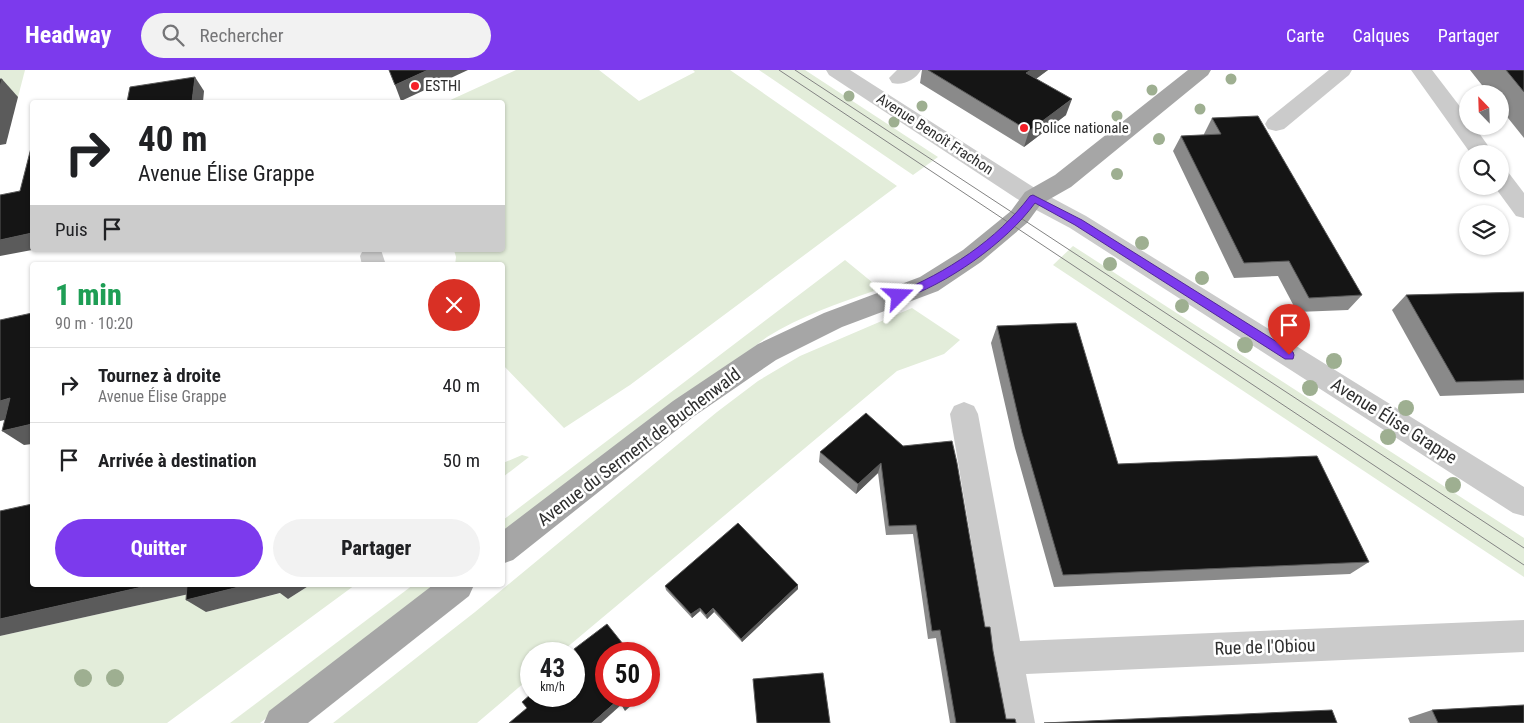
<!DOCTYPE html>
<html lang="fr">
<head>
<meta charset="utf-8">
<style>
	body { margin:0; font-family:"Roboto Condensed",sans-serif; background:#f2f2f2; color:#202124; height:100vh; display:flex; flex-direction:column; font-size:19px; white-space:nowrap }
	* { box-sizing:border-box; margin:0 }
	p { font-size:16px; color:#757577 }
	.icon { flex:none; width:28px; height:28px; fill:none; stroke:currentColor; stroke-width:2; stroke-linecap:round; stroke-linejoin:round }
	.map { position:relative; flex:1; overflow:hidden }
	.details { position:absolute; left:30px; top:192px; width:475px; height:325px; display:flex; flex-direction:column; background:#fff; border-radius:5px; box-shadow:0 1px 4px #0004 }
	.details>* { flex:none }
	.hud { position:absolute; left:30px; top:30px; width:475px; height:152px; border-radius:5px; box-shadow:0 1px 4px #0004; background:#fff; color:#202124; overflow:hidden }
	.needle { width:32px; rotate:337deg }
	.controls { position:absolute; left:1459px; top:15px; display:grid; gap:10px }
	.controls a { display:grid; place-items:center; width:50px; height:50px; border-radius:50%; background:#fff; box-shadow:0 1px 4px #0004; font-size:25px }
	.speed { position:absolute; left:520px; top:572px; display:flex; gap:10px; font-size:25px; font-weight:700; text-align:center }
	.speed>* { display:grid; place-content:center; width:65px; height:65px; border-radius:50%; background:#fff; box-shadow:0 1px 4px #0004; line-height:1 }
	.speed small { font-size:12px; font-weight:400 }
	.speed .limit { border:8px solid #d22; background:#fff; color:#111 }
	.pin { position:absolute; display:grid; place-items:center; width:42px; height:42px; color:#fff; margin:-51px -21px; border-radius:50% 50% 50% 0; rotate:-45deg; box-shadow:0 0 5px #0007 }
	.pin .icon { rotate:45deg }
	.me { position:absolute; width:55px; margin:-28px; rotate:69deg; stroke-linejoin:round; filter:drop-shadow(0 0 4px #0008) }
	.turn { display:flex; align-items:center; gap:18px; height:105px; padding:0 25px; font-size:22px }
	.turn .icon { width:65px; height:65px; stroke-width:2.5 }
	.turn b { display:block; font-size:35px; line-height:42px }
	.then { display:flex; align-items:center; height:48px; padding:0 25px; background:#0003; gap:10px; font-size:19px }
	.round { display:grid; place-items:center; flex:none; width:52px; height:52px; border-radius:26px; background:#f2f2f2 }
	.headline { display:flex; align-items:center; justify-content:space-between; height:85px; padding:0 25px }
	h1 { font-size:30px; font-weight:800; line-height:38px; color:#1e9e55 }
	.primary-button { display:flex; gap:10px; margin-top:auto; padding:10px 25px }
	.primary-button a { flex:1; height:58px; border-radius:30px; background:#7c3aed; color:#fff; font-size:20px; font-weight:800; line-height:58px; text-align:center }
	.primary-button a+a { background:#f2f2f2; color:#202124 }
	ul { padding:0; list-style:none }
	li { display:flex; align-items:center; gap:15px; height:75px; padding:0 25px; border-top:1px solid #e0e0e0 }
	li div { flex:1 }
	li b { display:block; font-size:19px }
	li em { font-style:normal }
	header { display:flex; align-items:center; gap:30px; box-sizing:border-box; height:70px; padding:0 25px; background:#7c3aed; color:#fff }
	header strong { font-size:24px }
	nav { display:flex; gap:28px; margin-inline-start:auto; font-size:18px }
	.search { width:350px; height:45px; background:#f2f2f2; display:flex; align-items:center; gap:12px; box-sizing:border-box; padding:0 18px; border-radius:28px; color:#757577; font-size:19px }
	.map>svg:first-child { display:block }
</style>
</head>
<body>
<header>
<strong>Headway</strong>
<div class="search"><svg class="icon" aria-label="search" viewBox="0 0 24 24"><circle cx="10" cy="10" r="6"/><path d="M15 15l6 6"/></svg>Rechercher</div>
<nav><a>Carte</a><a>Calques</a><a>Partager</a></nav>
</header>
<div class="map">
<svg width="1524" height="653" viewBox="0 0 1524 653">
	<rect width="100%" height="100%" fill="#fff"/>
	<!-- green -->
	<g fill="#e3edda">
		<polygon points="0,0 25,0 18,27 0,30"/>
		<polygon points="516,0 599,0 639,31 695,2 693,0 730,0 897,116 630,315 564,358 503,295 502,195 455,195 456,187 454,180 502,180 502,32 446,32"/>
		<polygon points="759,0 805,0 938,87 913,105"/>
		<polygon points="1073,176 1524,468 1524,507 1053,195"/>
		<path d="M845,190L878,217L874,221C836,234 801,246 767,267L503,469V450Z"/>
		<polygon points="912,238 960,270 944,284 897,301 559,584 531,584 531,607 477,653 333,653 475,542 717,342 758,311 800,286"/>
		<polygon points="522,385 529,387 503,407 503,393"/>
		<polygon points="310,515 355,515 167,653 0,653 0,566 207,520 206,542 281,523 288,529"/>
		<polygon points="413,515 436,515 438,517 260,653 230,653"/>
	</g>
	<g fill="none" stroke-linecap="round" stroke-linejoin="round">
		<!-- minor -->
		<g fill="#cbcbcb" fill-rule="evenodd">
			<polygon points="826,0 850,0 1041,122 1086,146 1524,417 1524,446 1513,443 1070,158 1025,134 829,5"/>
			<path d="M897,0H921C915,10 903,16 892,13L889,8Z"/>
			<polygon points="1329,0 1352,0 1349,5 1284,59 1276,61 1268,59 1265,54 1268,49"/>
			<polygon points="1411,0 1432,0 1468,47 1468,56 1474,56 1494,84 1471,84"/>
			<polygon points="1500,100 1508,102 1524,123 1524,148 1516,146 1494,116 1500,116"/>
			<polygon points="363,180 381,180 386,195 362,195 360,186"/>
			<polygon points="964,332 974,336 978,344 1020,571 1524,550 1524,582 1026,604 1035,653 1001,653 989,588 990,585 950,344 954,336"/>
		</g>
		<!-- major -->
		<g fill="#a6a6a6" fill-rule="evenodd">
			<polygon points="1188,0 1211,0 1208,5 1071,117 1041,134 1027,153 981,192 938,221 842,257 776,290 693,347 513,490 502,494 502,461 673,331 758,274 824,243 920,207 963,180 1011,141 1025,122 1055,105"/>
			<polygon points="433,515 474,515 469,526 308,653 264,653 269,641"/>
		</g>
		<!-- tram -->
		<g stroke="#838383" stroke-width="1">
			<polyline points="779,0 1524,495"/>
			<polyline points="795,0 1524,478"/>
		</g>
	</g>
	<!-- trees -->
	<g fill="#9eaf91">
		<circle cx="1231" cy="9" r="5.5"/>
		<circle cx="1152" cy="20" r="5.5"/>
		<circle cx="849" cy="26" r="5.5"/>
		<circle cx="922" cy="36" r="5.5"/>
		<circle cx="1200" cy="39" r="5.5"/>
		<circle cx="1117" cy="46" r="5.5"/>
		<circle cx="894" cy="52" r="5.5"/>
		<circle cx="1159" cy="69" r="6"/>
		<circle cx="1117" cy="104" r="6"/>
		<circle cx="1142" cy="173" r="7"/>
		<circle cx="1110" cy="194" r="7"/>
		<circle cx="1202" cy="208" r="7"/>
		<circle cx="1182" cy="236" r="7"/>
		<circle cx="1245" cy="275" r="8"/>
		<circle cx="1334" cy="291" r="8"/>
		<circle cx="1310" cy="318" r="8"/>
		<circle cx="1406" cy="338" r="8"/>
		<circle cx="1388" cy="367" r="8"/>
		<circle cx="1453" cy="415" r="8"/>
		<circle cx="83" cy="608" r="9"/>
		<circle cx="115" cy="608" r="9"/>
	</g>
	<!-- wall -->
	<g fill="#8a8a8a">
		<polygon points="922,0 1048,0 1036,9 1066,45 1024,77 920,13"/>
		<polygon points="1470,0 1524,0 1524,68 1500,38 1500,24 1489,24"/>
		<polygon points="1212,48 1362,225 1348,240 1297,242 1278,206 1234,208 1173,81 1181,66 1204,65 1204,64"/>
		<polygon points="1524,222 1524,323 1440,326 1392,240 1406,225"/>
		<polygon points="997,256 1118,394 1369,492 1350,504 1054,517 1015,378 991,273"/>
		<polygon points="866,343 985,557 993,581 1006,649 1016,653 950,653 936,568 928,569 913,464 886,465 878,403 856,424 819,392 820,382"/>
		<polygon points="798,515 798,519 742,572 714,542 707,549 700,541 692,548 666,520 665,516"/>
		<polygon points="1432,640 1524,653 1410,653 1408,648"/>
	</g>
	<!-- shaded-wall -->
	<g fill="#5b5b5b">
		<polygon points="428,0 468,0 401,31 395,15"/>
		<polygon points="1031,0 1048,0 1022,19 1026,3"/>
		<polygon points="195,7 204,21 203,32 192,32"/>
		<polygon points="2,9 18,27 6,74 0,75 0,17"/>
		<polygon points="1072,29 1066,45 1024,77 1029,61"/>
		<polygon points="32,163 32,180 0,186 0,170"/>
		<polygon points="10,328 31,344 0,351 0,331"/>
		<polygon points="32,354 32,374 24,375 2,361"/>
		<polygon points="881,393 878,403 856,424 858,414"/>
		<polygon points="151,515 200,515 207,520 0,566 0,549"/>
		<polygon points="247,515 310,515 288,529 280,523 206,542 186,530"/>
		<polygon points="798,515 798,519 742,572 741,569"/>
		<polygon points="700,538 700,541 692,548 691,544"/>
		<polygon points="713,538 714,542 707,549 706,545"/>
		<polygon points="633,626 642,626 625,641 622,636"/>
		<polygon points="618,630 621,635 601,653 592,653"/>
	</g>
	<!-- building -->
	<g fill="#151515" stroke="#5b5b5b">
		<polygon points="389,0 428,0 395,15"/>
		<polygon points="928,0 1031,0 1026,3 1072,29 1029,61"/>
		<polygon points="1506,0 1524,0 1524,22"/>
		<polygon points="195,7 192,32 127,32 130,17"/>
		<polygon points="0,9 2,9 0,17"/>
		<polygon points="1258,46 1362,225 1309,228 1289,191 1244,193 1181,66 1221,64 1212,48"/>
		<polygon points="32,74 32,163 0,170 0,125 20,121"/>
		<polygon points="1524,222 1524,310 1456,312 1406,225"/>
		<polygon points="32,243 32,354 2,361 10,328 0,331 0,250"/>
		<polygon points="1076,253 1118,394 1317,386 1369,492 1063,505 1022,363 997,256"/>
		<polygon points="866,343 903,376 952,371 957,393 985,557 990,557 993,581 1006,649 1015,649 1016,653 956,653 940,560 932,561 916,455 889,456 881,393 858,414 820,382"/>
		<polygon points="32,434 32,515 151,515 0,549 0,441"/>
		<polygon points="738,453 798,515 741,569 713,538 706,545 700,538 691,544 665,516"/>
		<polygon points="187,515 247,515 186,530"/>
		<polygon points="607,554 631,584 606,584 606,626 633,626 622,636 618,630 592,653 509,653 527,638 522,632 531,624 531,626 574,626 574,589 578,585 574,579"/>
		<polygon points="823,603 830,653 757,653 753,609"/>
		<polygon points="1524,635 1524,653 1438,653 1432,640"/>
		<polygon points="1332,640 1337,653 1044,653"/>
	</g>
	<!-- route -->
	<path fill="#7c3aed" stroke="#51269a" d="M1033,125L1082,150L1293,282L1294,285L1293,289H1285L1075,155L1035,133C1006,173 946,215 899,230L896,228L894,226L896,223C946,203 997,170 1030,126Z"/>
	<!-- markers -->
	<g fill="#f51f28" stroke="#fff" stroke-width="2">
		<circle cx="415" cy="16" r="5"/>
		<circle cx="1024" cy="58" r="5"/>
	</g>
	<g text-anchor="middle" stroke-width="5" stroke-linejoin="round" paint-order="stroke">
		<!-- far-poi labels -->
		<g font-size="15" fill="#2e2e2e" stroke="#fff" text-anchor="start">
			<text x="425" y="21">ESTHI</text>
			<text x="1034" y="63">Police nationale</text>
		</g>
		<!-- far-street labels -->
		<g font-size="15" fill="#2e2e2e" stroke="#fff">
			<text transform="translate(935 64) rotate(33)" y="5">Avenue Benoît Frachon</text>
		</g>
		<!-- street labels -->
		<g font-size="18" fill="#2e2e2e" stroke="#fff">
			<text transform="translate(1394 351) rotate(32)" y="6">Avenue Élise Grappe</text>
			<text transform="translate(639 377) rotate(-37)" y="6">Avenue du Serment de Buchenwald</text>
			<text transform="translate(1265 577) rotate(-2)" y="6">Rue de l'Obiou</text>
		</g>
	</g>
</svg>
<div class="controls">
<a><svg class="needle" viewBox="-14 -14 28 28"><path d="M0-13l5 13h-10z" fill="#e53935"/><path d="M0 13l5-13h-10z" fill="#757577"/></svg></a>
<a><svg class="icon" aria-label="search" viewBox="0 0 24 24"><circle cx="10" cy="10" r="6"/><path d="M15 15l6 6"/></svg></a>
<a><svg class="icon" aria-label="layers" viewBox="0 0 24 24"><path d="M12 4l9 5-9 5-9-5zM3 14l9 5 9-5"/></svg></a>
</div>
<div class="speed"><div>43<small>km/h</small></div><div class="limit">50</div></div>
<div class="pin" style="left:1289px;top:285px;background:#d93025"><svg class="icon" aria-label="arrive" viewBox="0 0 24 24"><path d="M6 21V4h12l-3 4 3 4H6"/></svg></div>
<svg class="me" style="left:899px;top:226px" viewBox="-20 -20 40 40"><path d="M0-17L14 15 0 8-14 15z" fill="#7c3aed" stroke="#fff" stroke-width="4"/></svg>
<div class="hud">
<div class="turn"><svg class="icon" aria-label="right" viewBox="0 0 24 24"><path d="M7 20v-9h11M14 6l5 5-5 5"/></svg><div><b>40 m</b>Avenue Élise Grappe</div></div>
<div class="then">Puis<svg class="icon" aria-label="arrive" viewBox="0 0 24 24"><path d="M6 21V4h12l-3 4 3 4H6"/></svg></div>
</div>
<section class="details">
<div class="headline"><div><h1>1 min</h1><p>90 m · 10:20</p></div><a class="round" style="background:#d93025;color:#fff"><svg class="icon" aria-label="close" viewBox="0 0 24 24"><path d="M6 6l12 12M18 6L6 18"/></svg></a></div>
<ul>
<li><svg class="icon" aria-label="right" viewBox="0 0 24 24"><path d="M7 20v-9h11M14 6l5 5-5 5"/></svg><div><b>Tournez à droite</b><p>Avenue Élise Grappe</p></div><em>40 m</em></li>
<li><svg class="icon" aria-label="arrive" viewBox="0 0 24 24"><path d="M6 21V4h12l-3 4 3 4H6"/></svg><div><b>Arrivée à destination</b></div><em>50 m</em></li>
</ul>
<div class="primary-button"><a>Quitter</a><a>Partager</a></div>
</section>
</div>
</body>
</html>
